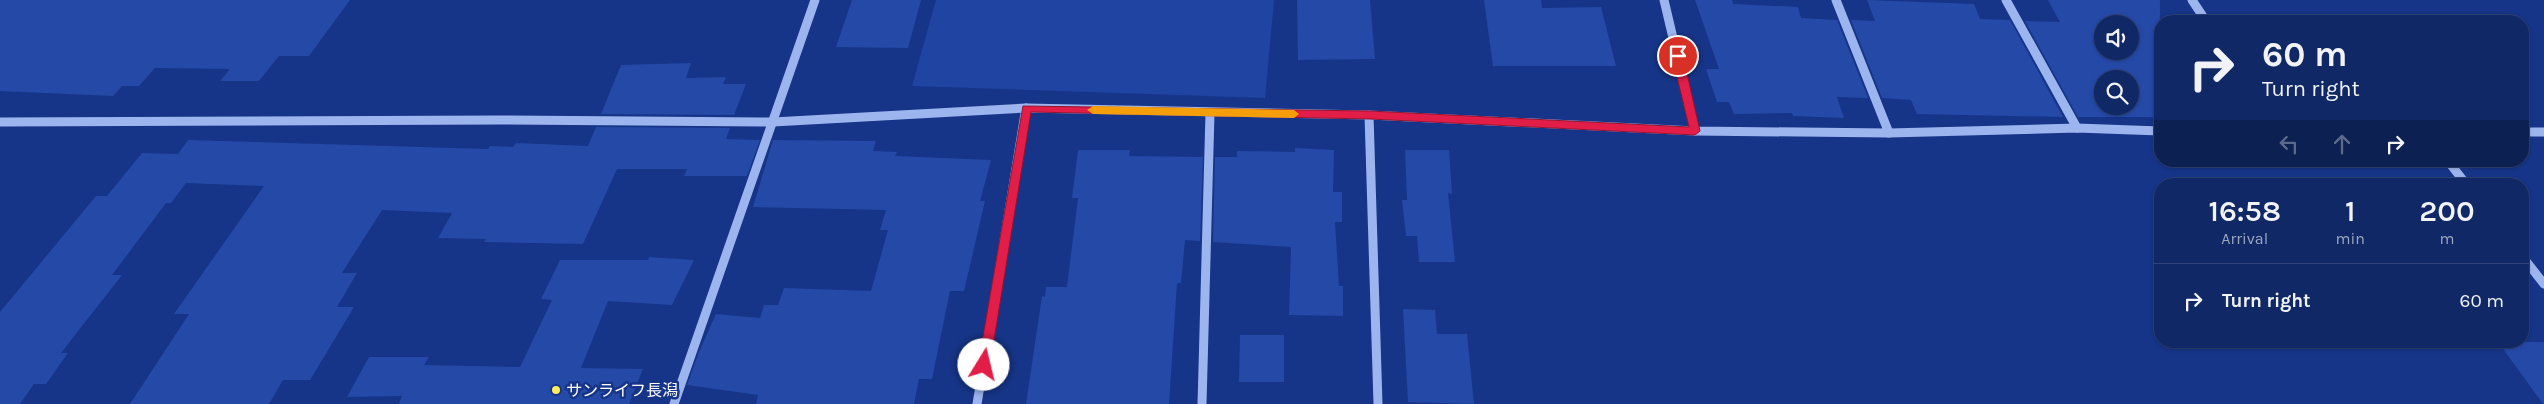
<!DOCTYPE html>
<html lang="en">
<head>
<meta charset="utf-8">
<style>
	body { margin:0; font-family:Karla,"Noto Sans JP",sans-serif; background:#19306c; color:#f1f3f6; height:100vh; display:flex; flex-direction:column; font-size:19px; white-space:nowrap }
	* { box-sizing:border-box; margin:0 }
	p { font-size:16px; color:#9ca6bf }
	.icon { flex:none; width:28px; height:28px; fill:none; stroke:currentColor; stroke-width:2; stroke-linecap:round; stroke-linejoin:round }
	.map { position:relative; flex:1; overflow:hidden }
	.sheet { position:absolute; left:2154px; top:178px; width:375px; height:170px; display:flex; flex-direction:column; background:#102866; border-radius:20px; box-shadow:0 1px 4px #0004,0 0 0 1px #30447a }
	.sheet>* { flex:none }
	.banner { position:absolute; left:2154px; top:15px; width:375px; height:152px; border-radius:20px; box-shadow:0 1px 4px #0004,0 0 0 1px #30447a; background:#102866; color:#f1f3f6; overflow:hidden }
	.fabs { position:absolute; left:2094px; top:15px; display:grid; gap:10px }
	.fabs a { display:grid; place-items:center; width:45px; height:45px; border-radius:50%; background:#102866; box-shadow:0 1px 4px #0004,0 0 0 1px #30447a; font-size:25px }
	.pin { position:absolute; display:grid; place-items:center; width:42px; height:42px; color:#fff; margin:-21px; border:2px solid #fff; border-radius:50%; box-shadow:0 1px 5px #0007 }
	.me { position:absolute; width:55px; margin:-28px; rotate:9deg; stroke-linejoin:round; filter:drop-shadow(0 0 4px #0008) }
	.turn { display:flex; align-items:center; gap:18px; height:105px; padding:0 25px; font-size:22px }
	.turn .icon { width:65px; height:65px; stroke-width:2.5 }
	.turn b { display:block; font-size:35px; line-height:42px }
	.lanes { display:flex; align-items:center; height:48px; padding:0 25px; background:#0003; justify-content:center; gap:25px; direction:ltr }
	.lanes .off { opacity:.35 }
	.eta { display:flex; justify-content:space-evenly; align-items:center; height:85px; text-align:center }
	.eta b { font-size:30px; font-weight:600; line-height:35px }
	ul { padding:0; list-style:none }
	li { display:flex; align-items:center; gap:15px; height:75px; padding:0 25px; border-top:1px solid #30447a }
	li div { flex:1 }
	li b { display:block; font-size:19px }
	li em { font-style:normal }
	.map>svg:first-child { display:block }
</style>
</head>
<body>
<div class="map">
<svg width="2544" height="404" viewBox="0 0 2544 404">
	<rect width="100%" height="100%" fill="#163588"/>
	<!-- green -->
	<polygon fill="#1f44a2" points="936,0 1274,0 1265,98 912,86"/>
	<!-- building -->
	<g fill="#2449a7" fill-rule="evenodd">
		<polygon points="0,0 350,0 309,56 279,56 259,81 220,81 230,69 155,68 139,86 122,86 113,96 0,91"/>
		<polygon points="852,0 921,0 908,48 836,47"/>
		<polygon points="1297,0 1370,0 1375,59 1298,60"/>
		<polygon points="1484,0 1541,0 1542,8 1601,7 1616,66 1493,66"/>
		<polygon points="1695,0 1732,0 1733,4 1798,7 1801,18 1837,20 1868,98 1837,97 1844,118 1793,116 1792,113 1734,114 1729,102 1717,102 1706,69 1719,69"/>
		<polygon points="1867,0 1974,4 1980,19 2010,20 2063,117 1917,114 1911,100 1882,98 1851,20 1875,21"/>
		<path d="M2048,0H2160L2159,117H2078L2025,21L2060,22ZM2102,24H2130V51H2102ZM2102,79H2130V106H2102Z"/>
		<polygon points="691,63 686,78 726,77 723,84 746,84 734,115 601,114 621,65"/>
		<polygon points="596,127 730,128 726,139 760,140 747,176 684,176 687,169 617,169 583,244 484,242 486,239 438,238 452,213 382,210 342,273 357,273 337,307 354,307 310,380 283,380 269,404 130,404 189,314 174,314 264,186 186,183 171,203 166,203 112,275 122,275 61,353 68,353 46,384 34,384 20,404 0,404 0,312 96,196 107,196 142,153 178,154 188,140 488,149 490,146 513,147 516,143 588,146"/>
		<polygon points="773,140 876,141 873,151 897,152 895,156 991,160 980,201 985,201 964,291 950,291 932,379 919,379 914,404 756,404 758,395 687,385 699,352 716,314 760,318 764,305 778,305 784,288 871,291 888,230 880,230 886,210 753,207"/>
		<polygon points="1295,148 1334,150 1333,192 1342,192 1342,222 1335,222 1339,286 1343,286 1343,316 1289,315 1291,247 1213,242 1215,157 1237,157 1237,151 1295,152"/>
		<polygon points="1078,150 1130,150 1129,156 1203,157 1200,241 1185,240 1181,283 1177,283 1169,404 1026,404 1042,296 1045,297 1046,287 1067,287 1078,198 1072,198"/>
		<polygon points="1405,150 1449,150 1452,194 1448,193 1455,262 1419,262 1417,236 1406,236 1402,200 1407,200"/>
		<polygon points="649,257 694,260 672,305 608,301 581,368 643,369 629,404 399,404 402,396 347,397 369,357 429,357 424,365 520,367 552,300 541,299 560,260 648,260"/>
		<polygon points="1403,309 1435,310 1437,334 1467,334 1474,404 1408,402"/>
		<polygon points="1240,335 1284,335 1284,382 1239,382"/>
		<polygon points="2498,342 2544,342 2544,404 2543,404"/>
	</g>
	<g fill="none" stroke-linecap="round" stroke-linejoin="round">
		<!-- minor -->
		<g stroke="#9db5ee" stroke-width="9">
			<polyline points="1664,0 1695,131"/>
			<polyline points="1836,0 1889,133"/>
			<polyline points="2006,0 2077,128"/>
			<polyline points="2192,0 2206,21"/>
			<polyline points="1369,115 1378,404"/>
			<polyline points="0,122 499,120 773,122 1026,108 1369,115 1695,131 1889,133 2077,128 2160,131"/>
			<polyline points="2522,132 2544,132"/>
			<polyline points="2448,161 2466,184"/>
			<polyline points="2522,256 2544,284"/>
			<polyline points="674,404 815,0"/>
			<polyline points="977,404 1026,108"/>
			<polyline points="1202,404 1210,113"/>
		</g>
	</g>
	<!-- route -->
	<polygon fill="#e11d48" stroke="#92132f" points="1678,53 1683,56 1700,131 1695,135 1370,119 1031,112 990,365 984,370 978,365 1023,106 1370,111 1689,127 1672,56"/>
	<!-- slow -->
	<polygon fill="#f59e0b" points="1093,106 1294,110 1299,114 1294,118 1093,114 1087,110"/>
	<!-- markers -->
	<circle fill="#ffeb5b" stroke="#163588" stroke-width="2" cx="556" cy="390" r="5"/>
	<g text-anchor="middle" stroke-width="5" stroke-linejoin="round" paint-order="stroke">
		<!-- poi labels -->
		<g font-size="16" fill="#fff" stroke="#163588" text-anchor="start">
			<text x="566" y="396">サンライフ長潟</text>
		</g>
	</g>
</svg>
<div class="fabs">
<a><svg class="icon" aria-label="sound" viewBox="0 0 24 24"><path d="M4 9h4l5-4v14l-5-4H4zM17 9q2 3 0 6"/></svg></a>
<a><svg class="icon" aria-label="search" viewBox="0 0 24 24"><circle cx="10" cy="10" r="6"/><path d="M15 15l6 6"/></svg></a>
</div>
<div class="pin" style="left:1678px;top:56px;background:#d93025"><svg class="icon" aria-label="arrive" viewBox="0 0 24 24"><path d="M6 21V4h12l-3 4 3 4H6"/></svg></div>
<svg class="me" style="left:984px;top:365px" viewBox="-20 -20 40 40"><circle r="19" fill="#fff"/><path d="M0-13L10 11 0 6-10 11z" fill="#e11d48"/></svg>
<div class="banner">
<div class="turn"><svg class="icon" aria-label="right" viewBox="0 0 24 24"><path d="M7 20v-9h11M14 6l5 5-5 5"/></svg><div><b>60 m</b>Turn right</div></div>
<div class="lanes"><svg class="icon off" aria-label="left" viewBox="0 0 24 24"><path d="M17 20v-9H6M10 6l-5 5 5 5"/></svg><svg class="icon off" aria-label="ahead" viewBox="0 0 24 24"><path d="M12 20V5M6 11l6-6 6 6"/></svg><svg class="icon" aria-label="right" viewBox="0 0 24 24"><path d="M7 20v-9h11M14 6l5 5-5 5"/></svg></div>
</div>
<section class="sheet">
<div class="eta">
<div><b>16:58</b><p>Arrival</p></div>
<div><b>1</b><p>min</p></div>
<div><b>200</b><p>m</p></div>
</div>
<ul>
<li><svg class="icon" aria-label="right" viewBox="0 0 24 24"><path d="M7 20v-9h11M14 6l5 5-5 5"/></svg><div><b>Turn right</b></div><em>60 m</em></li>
</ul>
</section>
</div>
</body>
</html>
